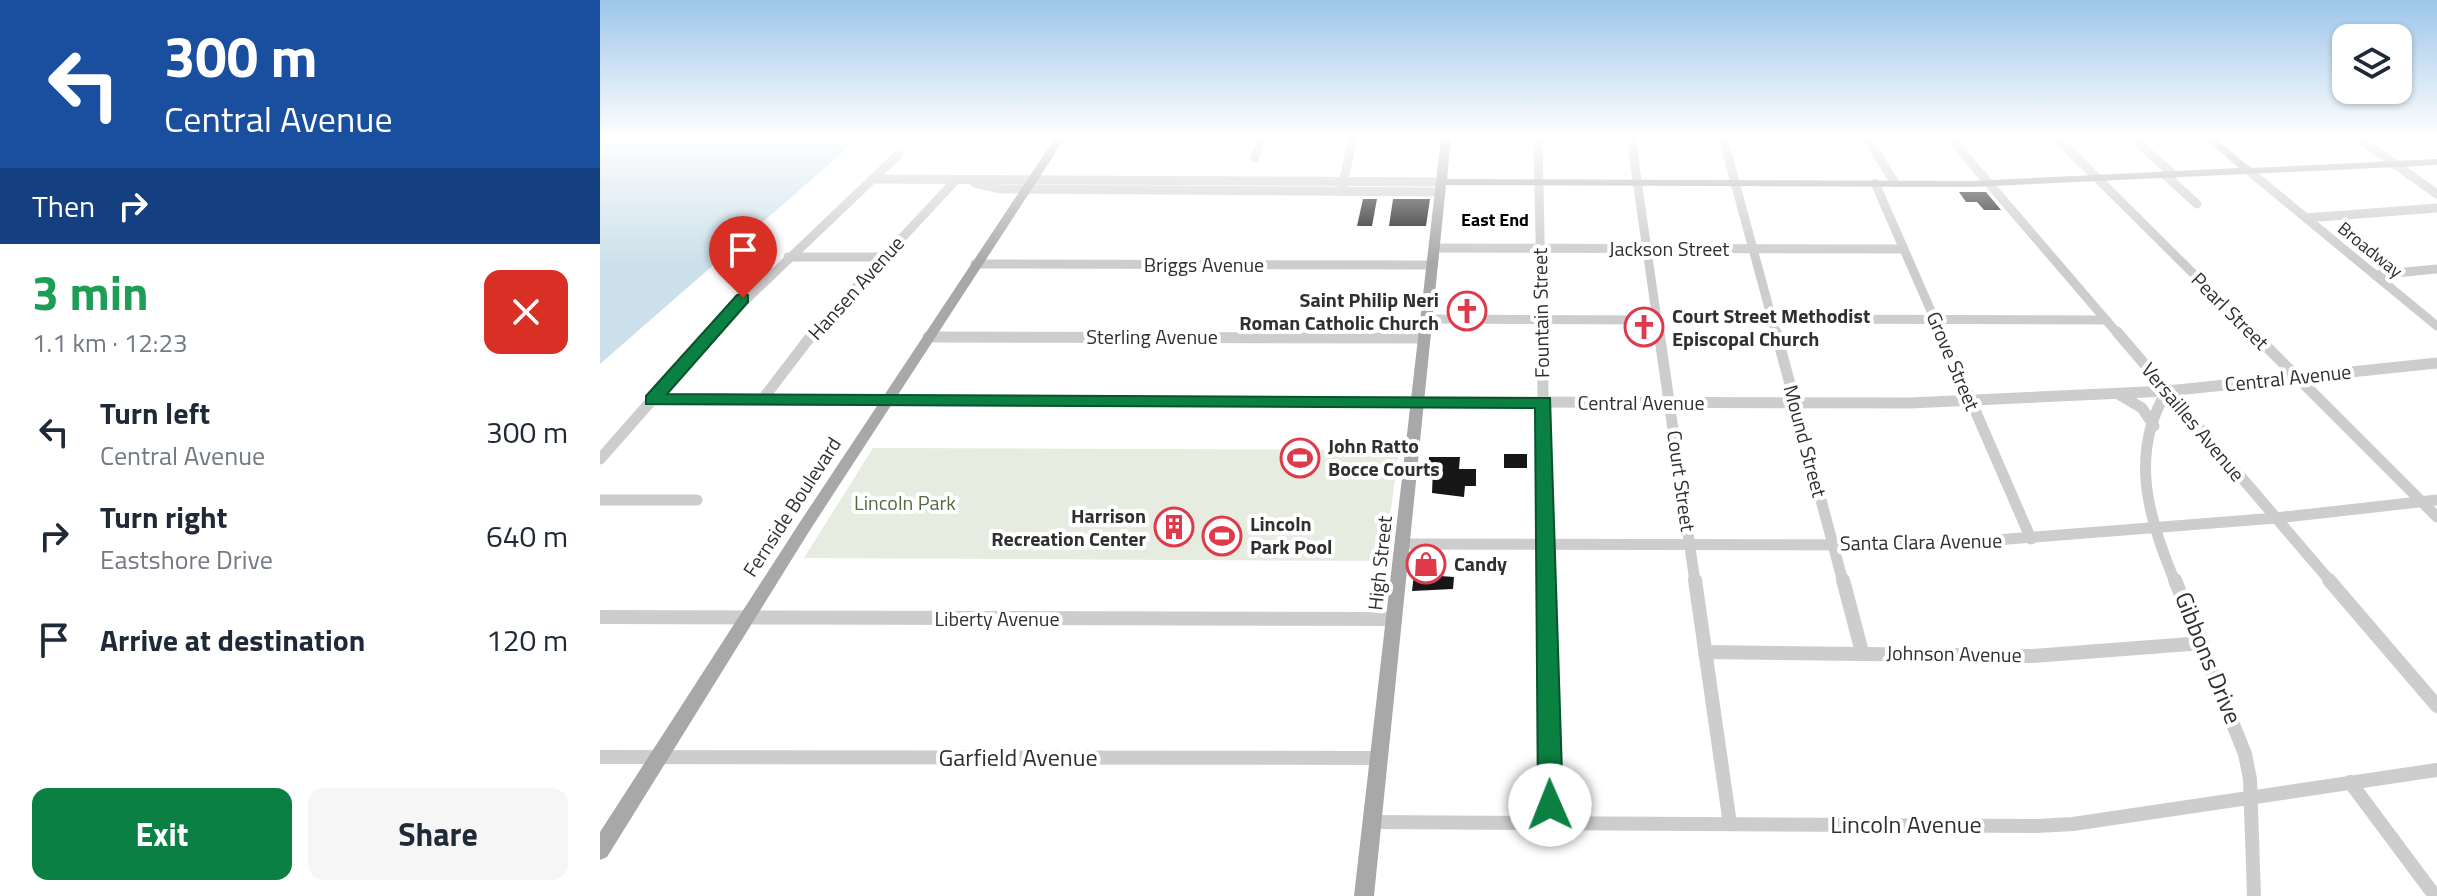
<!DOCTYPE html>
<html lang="en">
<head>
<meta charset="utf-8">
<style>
	body { margin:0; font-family:"Titillium Web",sans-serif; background:#f6f6f7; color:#1f2937; height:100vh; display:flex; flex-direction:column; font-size:30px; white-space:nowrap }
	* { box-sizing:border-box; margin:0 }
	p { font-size:26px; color:#747a83 }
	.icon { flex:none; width:44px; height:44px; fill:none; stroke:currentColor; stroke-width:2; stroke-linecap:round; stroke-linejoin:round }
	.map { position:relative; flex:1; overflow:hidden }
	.panel { display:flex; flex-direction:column; background:#fff; width:600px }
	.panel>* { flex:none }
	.top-card { background:#1a4fa0; color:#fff; overflow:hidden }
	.buttons { position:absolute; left:1732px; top:24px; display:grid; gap:16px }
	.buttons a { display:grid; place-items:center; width:80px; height:80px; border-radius:16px; background:#fff; box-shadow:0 2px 6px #0004; font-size:40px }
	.pin { position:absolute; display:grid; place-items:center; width:68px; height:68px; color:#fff; margin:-82px -34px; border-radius:50% 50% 50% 0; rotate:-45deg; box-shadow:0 0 8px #0007 }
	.pin .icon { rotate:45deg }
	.me { position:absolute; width:88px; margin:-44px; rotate:359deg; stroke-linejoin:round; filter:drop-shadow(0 0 6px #0008) }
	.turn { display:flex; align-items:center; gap:28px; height:168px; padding:0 32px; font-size:36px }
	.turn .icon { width:104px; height:104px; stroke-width:2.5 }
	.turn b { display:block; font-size:56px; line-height:68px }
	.then { display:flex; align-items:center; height:76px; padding:0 32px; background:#0003; gap:16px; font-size:30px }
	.round { display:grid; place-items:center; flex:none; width:84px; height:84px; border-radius:16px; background:#f6f6f7 }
	.overview { display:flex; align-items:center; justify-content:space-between; height:136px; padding:0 32px }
	h1 { font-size:48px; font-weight:700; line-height:60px; color:#1e9e55 }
	.action { display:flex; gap:16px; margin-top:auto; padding:16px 32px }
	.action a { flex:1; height:92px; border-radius:16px; background:#0b8043; color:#fff; font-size:32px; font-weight:700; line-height:92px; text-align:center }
	.action a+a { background:#f6f6f7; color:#1f2937 }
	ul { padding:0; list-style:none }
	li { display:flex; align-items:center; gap:24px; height:104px; padding:0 32px }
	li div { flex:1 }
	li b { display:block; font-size:30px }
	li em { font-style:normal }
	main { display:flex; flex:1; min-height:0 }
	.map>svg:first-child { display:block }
</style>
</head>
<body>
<main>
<section class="panel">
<div class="top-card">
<div class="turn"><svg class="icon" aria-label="left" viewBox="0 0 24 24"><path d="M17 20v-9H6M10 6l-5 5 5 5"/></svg><div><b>300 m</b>Central Avenue</div></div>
<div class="then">Then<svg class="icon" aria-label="right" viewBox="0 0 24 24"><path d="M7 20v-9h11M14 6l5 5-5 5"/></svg></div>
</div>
<div class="overview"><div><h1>3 min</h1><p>1.1 km · 12:23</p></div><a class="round" style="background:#d93025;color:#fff"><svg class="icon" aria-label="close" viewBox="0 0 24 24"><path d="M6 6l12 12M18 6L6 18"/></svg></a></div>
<ul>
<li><svg class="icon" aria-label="left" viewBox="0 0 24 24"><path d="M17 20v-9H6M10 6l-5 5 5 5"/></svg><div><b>Turn left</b><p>Central Avenue</p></div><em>300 m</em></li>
<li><svg class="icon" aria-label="right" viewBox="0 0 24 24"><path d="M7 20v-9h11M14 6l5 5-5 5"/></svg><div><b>Turn right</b><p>Eastshore Drive</p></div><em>640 m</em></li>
<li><svg class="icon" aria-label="arrive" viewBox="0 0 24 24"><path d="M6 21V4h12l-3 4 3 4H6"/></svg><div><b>Arrive at destination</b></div><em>120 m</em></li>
</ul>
<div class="action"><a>Exit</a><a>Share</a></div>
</section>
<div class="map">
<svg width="1837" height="896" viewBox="0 0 1837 896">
	<rect width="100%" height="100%" fill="#fff"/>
	<!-- green -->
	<polygon fill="#e6ecdf" points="273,448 799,450 784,561 204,558"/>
	<!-- water -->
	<polygon fill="#cce0eb" points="0,138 259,138 0,364"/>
	<!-- building -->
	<g fill="#171717">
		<polygon points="1359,192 1386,192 1401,210 1384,210 1377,202 1366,202"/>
		<polygon points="763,199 777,199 772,226 757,226"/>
		<polygon points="793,199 830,199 826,226 789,226"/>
		<rect x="904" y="454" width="23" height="14"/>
		<polygon points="829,457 860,457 859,469 876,469 876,486 865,486 864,497 832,493 833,469 828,469"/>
		<polygon points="566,514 590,514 582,539 557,539"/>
		<polygon points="814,574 854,577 853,589 812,591"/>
	</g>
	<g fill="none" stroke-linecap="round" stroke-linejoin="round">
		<!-- minor-far2 -->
		<g stroke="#cdcdcd" stroke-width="9">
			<polyline points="938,138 942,334"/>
			<polyline points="1031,138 1059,334"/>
			<polyline points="1123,138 1176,334"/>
			<polyline points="1267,138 1295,183"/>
			<polyline points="1350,138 1518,334"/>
			<polyline points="1457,138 1654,334"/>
			<polyline points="1533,138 1574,175"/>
			<polyline points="1758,138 1837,194"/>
			<polyline points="655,158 662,138"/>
			<polyline points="1649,171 1837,326"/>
			<polyline points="1565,175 1597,204"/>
			<polyline points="272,179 842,182"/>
			<polyline points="375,183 401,189 841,192"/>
			<polyline points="1275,183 1341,334"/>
			<polyline points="742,188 753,138"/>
			<polyline points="1706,218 1837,208"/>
			<polyline points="834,248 1304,249"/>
			<polyline points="188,257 281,257"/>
			<polyline points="375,264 833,265"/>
			<polyline points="1775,275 1837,269"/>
			<polyline points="827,319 1057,320"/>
			<polyline points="1172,319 1506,320"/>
			<polyline points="110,334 298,155"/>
			<polyline points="212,334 356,180"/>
		</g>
		<!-- minor-far1 -->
		<g stroke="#cdcdcd" stroke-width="11">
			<polyline points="942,332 946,582"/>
			<polyline points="1059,332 1095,582"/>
			<polyline points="1176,332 1243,582"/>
			<polyline points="1341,332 1431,539"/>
			<polyline points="1517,332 1731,582"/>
			<polyline points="1652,332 1837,517"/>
			<polyline points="328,337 825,338"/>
			<path d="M1567,391C1528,454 1549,520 1575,582"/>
			<polyline points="1520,395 1542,408 1554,426"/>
			<polyline points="52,400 1310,403 1567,391 1837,363"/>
			<polyline points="162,400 214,332"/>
			<polyline points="0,459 112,332"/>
			<polyline points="0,500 97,500"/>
			<polyline points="802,544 1332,545 1676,518 1837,500"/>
		</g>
		<!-- minor -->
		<g stroke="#cdcdcd" stroke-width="14">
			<polyline points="946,580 951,824"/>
			<polyline points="1095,580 1130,824"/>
			<polyline points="1243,580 1262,652"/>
			<polyline points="1575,580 1645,754 1650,779 1654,896"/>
			<polyline points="1729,580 1837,706"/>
			<polyline points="0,617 794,619"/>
			<polyline points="1105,652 1433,656 1603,643"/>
			<polyline points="0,757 779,758"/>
			<polyline points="1750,782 1835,896"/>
			<polyline points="772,822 1437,826 1473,824 1837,770"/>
		</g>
		<!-- major -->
		<g fill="#a8a8a8" fill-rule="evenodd">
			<polygon points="455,138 465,138 210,530 7,857 0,860 0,832 200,522"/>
			<polygon points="841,138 851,138 847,179 1371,181 1639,168 1604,138 1615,138 1651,168 1837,159 1837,165 1371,187 846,185 774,896 754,896"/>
		</g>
	</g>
	<!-- sky -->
	<linearGradient id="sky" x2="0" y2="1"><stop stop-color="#9dc6e9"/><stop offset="0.52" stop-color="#fff"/><stop offset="1" stop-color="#fff" stop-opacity="0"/></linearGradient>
	<rect width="1837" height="263" fill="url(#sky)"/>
	<!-- route -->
	<polygon fill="#0b8043" stroke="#07532c" stroke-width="2" points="143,294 148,295 148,302 67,394 950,398 963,805 959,813 950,817 942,813 938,805 935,408 46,404 46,396 137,295"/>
	<!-- icons -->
	<defs>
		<symbol id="church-ring" viewBox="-11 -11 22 22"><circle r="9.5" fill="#fff" stroke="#df3a4a" stroke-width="1.5"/><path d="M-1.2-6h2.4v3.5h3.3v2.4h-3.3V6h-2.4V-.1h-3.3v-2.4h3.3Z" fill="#df3a4a"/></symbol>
		<symbol id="stadium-ring" viewBox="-11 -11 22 22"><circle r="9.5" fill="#fff" stroke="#df3a4a" stroke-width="1.5"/><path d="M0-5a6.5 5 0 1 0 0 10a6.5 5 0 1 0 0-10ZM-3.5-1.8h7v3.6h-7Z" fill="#df3a4a"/></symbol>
		<symbol id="building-ring" viewBox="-11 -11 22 22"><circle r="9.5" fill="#fff" stroke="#df3a4a" stroke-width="1.5"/><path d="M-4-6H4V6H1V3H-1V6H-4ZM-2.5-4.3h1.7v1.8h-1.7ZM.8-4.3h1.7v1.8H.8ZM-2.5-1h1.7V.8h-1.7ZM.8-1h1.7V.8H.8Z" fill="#df3a4a"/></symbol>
		<symbol id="shop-ring" viewBox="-11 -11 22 22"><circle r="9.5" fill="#fff" stroke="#df3a4a" stroke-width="1.5"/><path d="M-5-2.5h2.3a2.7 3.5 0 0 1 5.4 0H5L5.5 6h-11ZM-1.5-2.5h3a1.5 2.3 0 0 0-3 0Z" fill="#df3a4a"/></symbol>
	</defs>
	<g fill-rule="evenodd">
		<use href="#church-ring" x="845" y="289" width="44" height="44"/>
		<use href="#church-ring" x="1022" y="305" width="44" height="44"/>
		<use href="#stadium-ring" x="678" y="436" width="44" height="44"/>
		<use href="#building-ring" x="552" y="505" width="44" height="44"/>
		<use href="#stadium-ring" x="600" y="514" width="44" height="44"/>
		<use href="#shop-ring" x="804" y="542" width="44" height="44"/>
	</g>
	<g text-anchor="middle" stroke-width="8" stroke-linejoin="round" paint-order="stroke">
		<!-- far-neighbourhood labels -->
		<g font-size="18" font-weight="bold" fill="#000" stroke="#fff">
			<text x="895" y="226">East End</text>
		</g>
		<!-- far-street labels -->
		<g font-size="18" fill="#303030" stroke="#fff">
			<text transform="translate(1770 250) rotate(39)" y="6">Broadway</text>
		</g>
		<!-- street labels -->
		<g font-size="20" fill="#303030" stroke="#fff">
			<text x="1069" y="256">Jackson Street</text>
			<text x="604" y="272">Briggs Avenue</text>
			<text transform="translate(256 288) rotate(-48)" y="7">Hansen Avenue</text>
			<text transform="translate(1630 311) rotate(45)" y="7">Pearl Street</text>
			<text transform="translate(941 313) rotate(-91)" y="7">Fountain Street</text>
			<text x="552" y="344">Sterling Avenue</text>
			<text transform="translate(1353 361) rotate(67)" y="7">Grove Street</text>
			<text transform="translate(1688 378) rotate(-6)" y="7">Central Avenue</text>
			<text x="1041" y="410">Central Avenue</text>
			<text transform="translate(1593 422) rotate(50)" y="7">Versailles Avenue</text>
			<text transform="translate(1205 441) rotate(75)" y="7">Mound Street</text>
			<text transform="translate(1081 481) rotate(82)" y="7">Court Street</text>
			<text transform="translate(192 507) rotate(-57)" y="7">Fernside Boulevard</text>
			<text transform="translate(1321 542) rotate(-1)" y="7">Santa Clara Avenue</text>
			<text transform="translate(780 563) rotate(-84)" y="7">High Street</text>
			<text x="397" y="626">Liberty Avenue</text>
			<text transform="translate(1354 654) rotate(1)" y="7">Johnson Avenue</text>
		</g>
		<!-- poi labels -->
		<g font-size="20" font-weight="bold" fill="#303030" stroke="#fff" text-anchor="start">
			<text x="839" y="307" text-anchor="end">Saint Philip Neri<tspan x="839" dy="23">Roman Catholic Church</tspan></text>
			<text x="1072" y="323">Court Street Methodist<tspan x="1072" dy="23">Episcopal Church</tspan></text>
			<text x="728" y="453">John Ratto<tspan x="728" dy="23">Bocce Courts</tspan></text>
			<text x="546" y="523" text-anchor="end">Harrison<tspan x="546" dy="23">Recreation Center</tspan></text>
			<text x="650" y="531">Lincoln<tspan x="650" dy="23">Park Pool</tspan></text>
			<text x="854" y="571">Candy</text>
		</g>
		<!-- park labels -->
		<g font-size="20" fill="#546b3f" stroke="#fff">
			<text x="305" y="510">Lincoln Park</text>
		</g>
		<!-- near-street labels -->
		<g font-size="24" fill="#303030" stroke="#fff">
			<text transform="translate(1608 658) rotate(68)" y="8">Gibbons Drive</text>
			<text x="418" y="766">Garfield Avenue</text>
			<text x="1306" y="833">Lincoln Avenue</text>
		</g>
	</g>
</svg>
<div class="buttons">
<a><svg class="icon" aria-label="layers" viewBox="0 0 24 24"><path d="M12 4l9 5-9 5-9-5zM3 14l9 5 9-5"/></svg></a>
</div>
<div class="pin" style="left:143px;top:298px;background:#d93025"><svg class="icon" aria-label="arrive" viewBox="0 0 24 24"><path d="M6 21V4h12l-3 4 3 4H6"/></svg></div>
<svg class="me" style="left:950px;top:805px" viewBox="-20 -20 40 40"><circle r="19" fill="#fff"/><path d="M0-13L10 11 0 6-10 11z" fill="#0b8043"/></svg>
</div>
</main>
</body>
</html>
